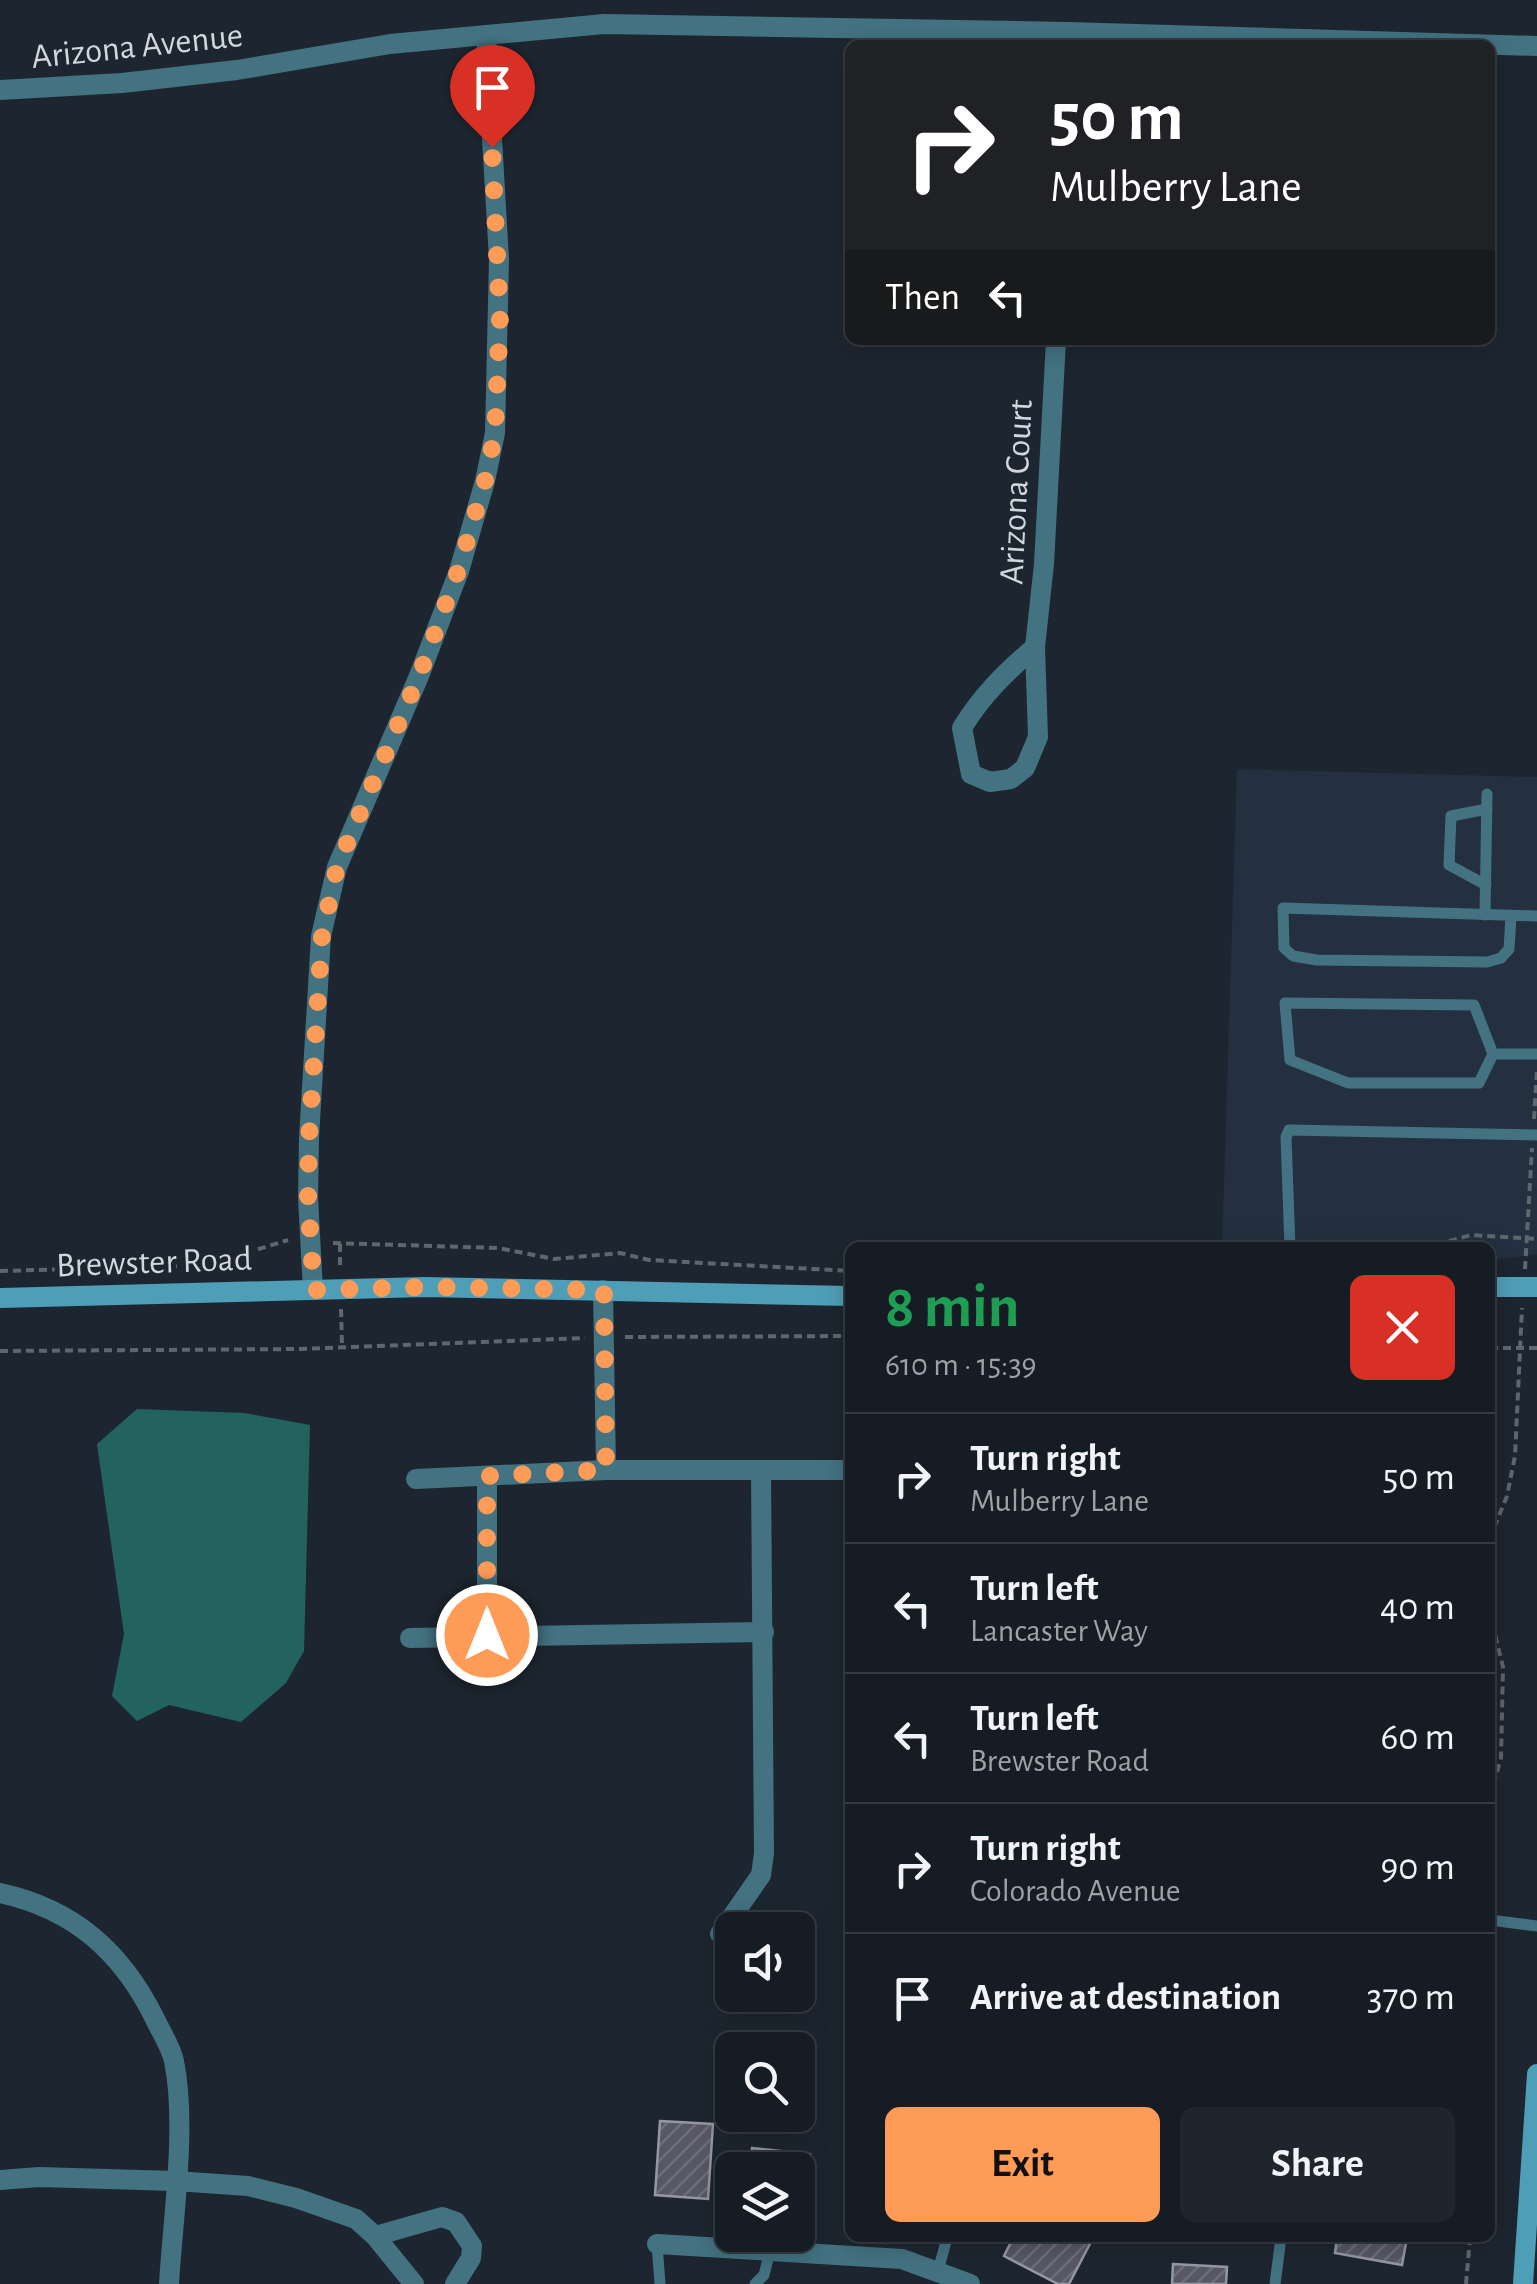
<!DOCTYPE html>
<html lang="en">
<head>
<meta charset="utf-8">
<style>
	body { margin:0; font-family:"Alegreya Sans",sans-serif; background:#1f252c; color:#f1f3f6; height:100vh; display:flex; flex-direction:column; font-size:38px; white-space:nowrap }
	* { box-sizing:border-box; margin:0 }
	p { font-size:32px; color:#9ea1a6 }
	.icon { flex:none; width:55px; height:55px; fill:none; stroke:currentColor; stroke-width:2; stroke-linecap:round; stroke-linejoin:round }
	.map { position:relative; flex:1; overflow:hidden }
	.panel { position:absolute; left:845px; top:1242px; width:650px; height:1000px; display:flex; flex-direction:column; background:#161c24; border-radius:15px; box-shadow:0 5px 25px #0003,0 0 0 2px #353a41 }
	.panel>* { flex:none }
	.top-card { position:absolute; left:845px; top:40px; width:650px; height:305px; border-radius:15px; box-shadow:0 5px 25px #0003,0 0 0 2px #353a41; background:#202124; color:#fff; overflow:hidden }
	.buttons { position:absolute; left:715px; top:1912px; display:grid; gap:20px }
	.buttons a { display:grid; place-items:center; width:100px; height:100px; border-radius:15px; background:#161c24; box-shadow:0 5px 25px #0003,0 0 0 2px #353a41; font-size:50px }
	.pin { position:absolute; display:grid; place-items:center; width:85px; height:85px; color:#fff; margin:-102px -42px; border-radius:50% 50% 50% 0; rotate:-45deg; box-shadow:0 0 10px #0007 }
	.pin .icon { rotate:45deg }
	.me { position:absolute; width:110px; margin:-55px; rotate:0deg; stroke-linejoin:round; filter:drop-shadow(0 0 8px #0008) }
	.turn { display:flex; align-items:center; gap:35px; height:210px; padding:0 40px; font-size:45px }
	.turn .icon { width:130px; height:130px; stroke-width:2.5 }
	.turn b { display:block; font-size:70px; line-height:85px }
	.then { display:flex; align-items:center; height:95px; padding:0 40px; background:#0003; gap:20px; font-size:38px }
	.round { display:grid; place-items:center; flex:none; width:105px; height:105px; border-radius:15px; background:#1f252c }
	.head { display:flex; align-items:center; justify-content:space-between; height:170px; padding:0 40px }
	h1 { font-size:60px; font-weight:700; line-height:75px; color:#1e9e55 }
	.primary-button { display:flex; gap:20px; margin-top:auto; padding:20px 40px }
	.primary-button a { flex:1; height:115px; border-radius:15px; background:#fe9c57; color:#111; font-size:40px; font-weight:700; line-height:115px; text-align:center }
	.primary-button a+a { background:#1f252c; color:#f1f3f6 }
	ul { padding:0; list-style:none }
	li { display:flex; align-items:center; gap:30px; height:130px; padding:0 40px; border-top:2px solid #353a41 }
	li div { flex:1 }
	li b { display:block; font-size:38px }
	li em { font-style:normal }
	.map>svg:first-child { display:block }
</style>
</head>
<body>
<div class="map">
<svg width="1537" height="2284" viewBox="0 0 1537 2284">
	<defs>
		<pattern id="building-hatch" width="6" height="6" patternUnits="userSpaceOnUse" patternTransform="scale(2.5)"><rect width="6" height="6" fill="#575765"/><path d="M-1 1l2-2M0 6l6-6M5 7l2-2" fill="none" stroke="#6e6e7b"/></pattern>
	</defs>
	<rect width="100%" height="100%" fill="#1d2630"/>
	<!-- built -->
	<polygon fill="#24303f" points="1237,769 1537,777 1537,1254 1490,1260 1490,1248 1222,1248"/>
	<!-- water -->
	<polygon fill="#22635f" points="137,1409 245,1413 310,1425 304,1651 286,1683 241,1722 169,1705 137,1721 112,1696 124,1634 97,1444"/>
	<!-- building -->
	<g fill="url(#building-hatch)" stroke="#9696a5" stroke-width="2.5">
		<polygon points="660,2121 713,2124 708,2199 655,2195"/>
		<polygon points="752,2148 810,2154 805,2208 798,2208 798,2170 750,2170"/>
		<polygon points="1013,2238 1087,2238 1092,2240 1069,2284 1058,2284 1004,2256"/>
		<polygon points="1337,2238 1407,2238 1402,2265 1335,2253"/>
		<polygon points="1173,2264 1227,2267 1226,2284 1172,2284"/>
	</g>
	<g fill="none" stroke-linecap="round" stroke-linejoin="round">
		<!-- path -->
		<g stroke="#5e666e" stroke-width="4" stroke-dasharray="8 5" stroke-linecap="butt">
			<polyline points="1534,1119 1537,1070"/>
			<polyline points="333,1243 498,1248 554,1259 620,1253 649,1260 850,1271"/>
			<polyline points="340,1244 340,1269"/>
			<polyline points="1424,1248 1471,1235 1537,1239"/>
			<polyline points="1525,1269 1532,1148"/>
			<polyline points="0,1271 182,1266 233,1257 288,1240"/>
			<polyline points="341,1309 342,1344"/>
			<polyline points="625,1337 850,1336"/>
			<polyline points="1490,1348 1537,1348"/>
			<polyline points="0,1351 301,1349 585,1338"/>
			<polyline points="1490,1797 1501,1758 1503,1667 1491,1618 1491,1578 1494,1528 1507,1496 1515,1456 1522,1308"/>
			<polyline points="1490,2046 1490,2065"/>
			<polyline points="1466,2284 1470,2238"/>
		</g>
		<!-- lane -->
		<g stroke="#437281" stroke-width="11">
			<polyline points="1486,885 1449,865 1451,816 1487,809"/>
			<polyline points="1485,915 1487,794"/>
			<polyline points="1511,916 1509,949 1501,958 1487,962 1317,960 1293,956 1284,948 1283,908 1537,916"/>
			<polygon points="1285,1003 1474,1005 1493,1054 1479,1083 1348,1083 1290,1060"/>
			<polyline points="1493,1054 1537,1054"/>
			<polyline points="1290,1248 1286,1137 1289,1130 1537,1135"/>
			<polyline points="1490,1920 1537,1926"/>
			<polyline points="657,2244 660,2284"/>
			<polyline points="938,2271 947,2238"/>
			<polyline points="755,2284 764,2275 770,2251"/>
			<polyline points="1275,2284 1281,2238"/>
		</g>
		<!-- street -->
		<g stroke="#437281" stroke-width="20">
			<polyline points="0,90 122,83 237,70 390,44 604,24 1069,32 1537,46"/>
			<path d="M1035,647C1006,672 982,695 962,728L971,774L990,782L1011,779L1025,768L1038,737L1035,647L1044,564L1056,340"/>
			<polyline points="313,1290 308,1198 309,1138 321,936 337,867 419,676 459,571 485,481 495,433 499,259 486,35"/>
			<polyline points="603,1290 606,1470"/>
			<polyline points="487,1476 487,1635"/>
			<polyline points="416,1479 606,1470 850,1470"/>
			<polyline points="410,1638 764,1632"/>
			<path d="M0,1893C74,1909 122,1952 155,2019C161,2032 171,2047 174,2061C187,2126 173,2216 169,2284"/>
			<polyline points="720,1934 761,1875 764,1853 761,1471"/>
			<polyline points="0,2180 39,2177 175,2181 248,2186 296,2198 356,2219 375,2236 414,2284"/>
			<polyline points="375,2236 442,2217 456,2222 472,2246 471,2258 455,2284"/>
			<polyline points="657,2244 902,2259 970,2284"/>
		</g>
		<!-- secondary -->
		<g stroke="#4f9eb7" stroke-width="20">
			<polyline points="1490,1287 1537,1287"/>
			<polyline points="0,1298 425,1287 850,1296"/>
			<polyline points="1523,2284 1537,2074"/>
		</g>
	</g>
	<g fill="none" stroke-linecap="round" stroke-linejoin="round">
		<!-- route -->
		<polyline stroke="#fe9c57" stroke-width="18" stroke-dasharray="0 32.4" points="487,1635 487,1476 606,1470 604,1290 425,1287 314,1290 308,1198 309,1138 322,936 337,867 419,676 458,571 485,481 495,433 500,318 492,147"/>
	</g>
	<g text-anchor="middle" stroke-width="10" stroke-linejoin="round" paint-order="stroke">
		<!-- street labels -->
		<g font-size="35" fill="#d1d7dd" stroke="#1d2630">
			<text transform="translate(137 45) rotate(-6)" y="12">Arizona Avenue</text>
			<text transform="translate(1015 492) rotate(-87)" y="12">Arizona Court</text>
			<text transform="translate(154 1261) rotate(-2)" y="12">Brewster Road</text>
		</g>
	</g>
</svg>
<div class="buttons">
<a><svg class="icon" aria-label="sound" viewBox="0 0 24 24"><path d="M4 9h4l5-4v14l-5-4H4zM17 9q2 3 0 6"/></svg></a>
<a><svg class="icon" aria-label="search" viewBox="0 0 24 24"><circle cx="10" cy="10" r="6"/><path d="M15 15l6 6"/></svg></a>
<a><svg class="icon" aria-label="layers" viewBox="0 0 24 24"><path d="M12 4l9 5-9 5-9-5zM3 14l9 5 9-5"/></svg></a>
</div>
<div class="pin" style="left:492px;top:147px;background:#d93025"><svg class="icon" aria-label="arrive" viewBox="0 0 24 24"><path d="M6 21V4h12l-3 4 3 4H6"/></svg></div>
<svg class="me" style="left:487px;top:1635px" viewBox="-20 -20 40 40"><circle r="17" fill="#fe9c57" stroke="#fff" stroke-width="3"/><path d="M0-11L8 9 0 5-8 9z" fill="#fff"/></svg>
<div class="top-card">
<div class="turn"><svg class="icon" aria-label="right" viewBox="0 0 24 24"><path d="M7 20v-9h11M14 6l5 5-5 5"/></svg><div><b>50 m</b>Mulberry Lane</div></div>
<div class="then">Then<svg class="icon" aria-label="left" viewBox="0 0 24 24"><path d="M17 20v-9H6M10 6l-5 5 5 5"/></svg></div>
</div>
<section class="panel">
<div class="head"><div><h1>8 min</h1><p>610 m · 15:39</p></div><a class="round" style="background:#d93025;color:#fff"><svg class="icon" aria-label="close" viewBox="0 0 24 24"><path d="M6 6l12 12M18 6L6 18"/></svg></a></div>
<ul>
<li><svg class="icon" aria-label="right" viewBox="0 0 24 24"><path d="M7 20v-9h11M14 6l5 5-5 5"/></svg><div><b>Turn right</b><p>Mulberry Lane</p></div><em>50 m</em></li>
<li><svg class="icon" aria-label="left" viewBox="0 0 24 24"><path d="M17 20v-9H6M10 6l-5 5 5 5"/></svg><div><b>Turn left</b><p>Lancaster Way</p></div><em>40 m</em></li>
<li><svg class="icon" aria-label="left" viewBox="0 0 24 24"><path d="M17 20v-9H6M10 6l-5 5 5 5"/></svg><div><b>Turn left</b><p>Brewster Road</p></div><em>60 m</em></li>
<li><svg class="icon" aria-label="right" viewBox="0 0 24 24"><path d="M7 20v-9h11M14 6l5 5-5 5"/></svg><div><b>Turn right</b><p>Colorado Avenue</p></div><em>90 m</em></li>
<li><svg class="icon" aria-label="arrive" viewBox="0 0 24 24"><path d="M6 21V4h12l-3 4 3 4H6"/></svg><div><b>Arrive at destination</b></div><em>370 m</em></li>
</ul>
<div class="primary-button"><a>Exit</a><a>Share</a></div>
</section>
</div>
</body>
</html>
